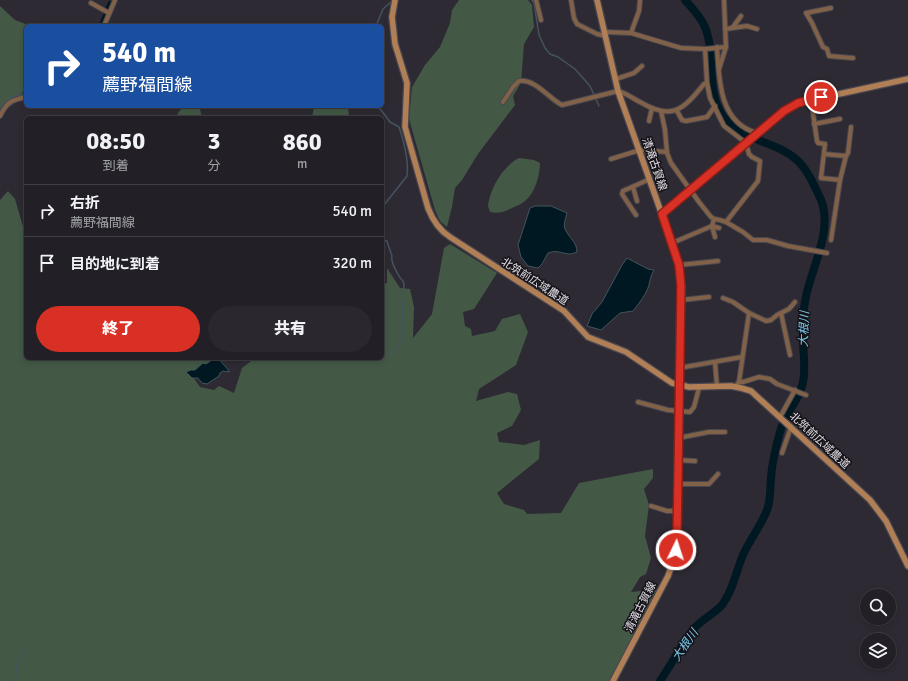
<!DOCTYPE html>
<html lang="ja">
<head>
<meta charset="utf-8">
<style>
	body { margin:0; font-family:Signika,"Noto Sans JP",sans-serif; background:#2a282e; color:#f1f3f6; height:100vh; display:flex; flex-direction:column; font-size:15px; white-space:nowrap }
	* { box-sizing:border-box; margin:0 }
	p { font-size:13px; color:#a2a3a7 }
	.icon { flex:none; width:22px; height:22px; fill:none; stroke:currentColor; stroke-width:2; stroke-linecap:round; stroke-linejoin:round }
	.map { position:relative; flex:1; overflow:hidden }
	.sheet { position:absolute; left:24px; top:116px; width:360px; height:244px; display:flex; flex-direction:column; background:#222026; border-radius:6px; box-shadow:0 2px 6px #0003,0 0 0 1px #3f3e43 }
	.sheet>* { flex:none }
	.banner { position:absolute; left:24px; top:24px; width:360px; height:84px; border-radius:6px; box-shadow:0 2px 6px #0003,0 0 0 1px #3f3e43; background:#1a4fa0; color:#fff; overflow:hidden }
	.fabs { position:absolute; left:860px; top:589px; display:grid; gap:8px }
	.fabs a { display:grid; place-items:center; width:36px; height:36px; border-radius:50%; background:#222026; box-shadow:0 2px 6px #0003,0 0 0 1px #3f3e43; font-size:20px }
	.pin { position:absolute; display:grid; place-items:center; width:34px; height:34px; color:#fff; margin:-17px; border:2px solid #fff; border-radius:50%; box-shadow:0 1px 4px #0007 }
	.me { position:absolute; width:44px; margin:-22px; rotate:4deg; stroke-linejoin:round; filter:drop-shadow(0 0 3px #0008) }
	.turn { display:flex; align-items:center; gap:14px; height:84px; padding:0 12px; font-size:18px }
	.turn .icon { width:52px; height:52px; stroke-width:2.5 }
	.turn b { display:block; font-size:28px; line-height:34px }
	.eta { display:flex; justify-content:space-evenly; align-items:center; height:68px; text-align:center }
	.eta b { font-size:24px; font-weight:800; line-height:28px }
	.primary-button { display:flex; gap:8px; margin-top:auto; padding:8px 12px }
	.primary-button a { flex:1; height:46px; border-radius:24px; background:#d93025; color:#fff; font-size:16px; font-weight:800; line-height:46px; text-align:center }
	.primary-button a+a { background:#2a282e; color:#f1f3f6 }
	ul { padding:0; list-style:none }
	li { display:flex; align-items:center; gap:12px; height:52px; padding:0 12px; border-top:1px solid #3f3e43 }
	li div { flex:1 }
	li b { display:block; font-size:15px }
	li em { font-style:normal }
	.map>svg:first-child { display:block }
</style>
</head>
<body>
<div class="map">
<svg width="908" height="681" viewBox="0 0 908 681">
	<rect width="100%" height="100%" fill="#2d2a33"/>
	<!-- green -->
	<g fill="#435946">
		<polygon points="459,0 528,0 532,5 534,27 524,44 521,83 513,96 515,105 478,154 462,180 455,188 452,207 447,227 440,221 435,210 409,119 412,87 425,65 440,47 450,23 452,10"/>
		<polygon points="0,6 15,20 31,26 26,26 26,87 15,103 1,113 0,115"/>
		<polygon points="183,106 190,106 200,109 202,118 175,118"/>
		<polygon points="314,106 348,106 349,118 312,118"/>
		<path d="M519,158L534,160L540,163C540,175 535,193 525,201C522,204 516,206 512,208C505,212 498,214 490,212L488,206C490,188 503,166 519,158Z"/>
		<polygon points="8,191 15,199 26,237 26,358 222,358 203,372 193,377 200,387 214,390 219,386 234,393 242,368 255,358 382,358 382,284 387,283 387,268 400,288 410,289 414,307 413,338 432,314 444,248 450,244 497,273 474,309 463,312 465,326 471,329 472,336 495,331 502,319 520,314 528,332 516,365 479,389 476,401 508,392 517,394 521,410 512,426 497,433 499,442 524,445 540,440 539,459 497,493 504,504 524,510 527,514 561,513 579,483 653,469 653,478 644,489 649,505 645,536 651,558 646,574 640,577 631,592 661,589 610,681 0,681 0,200"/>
	</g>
	<!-- water -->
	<g fill="#001822" stroke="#44545d">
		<path d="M535,206H551L567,213C566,218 563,224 565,229C569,238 577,242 577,252C565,258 561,248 548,253L542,264L538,268L528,266L521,257L518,245L530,208Z"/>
		<path d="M627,258L648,269L654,270C651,275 650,280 649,285C646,295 639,303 633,311L620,313L601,330L587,326L592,314L602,302L622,265Z"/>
		<polygon points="213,358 218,358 230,372 223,371 220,373 219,376 207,384 202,383 198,378 192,378 186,372 191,370 195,370 203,363 206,364 212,360"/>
	</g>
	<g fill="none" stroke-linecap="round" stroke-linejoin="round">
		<!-- stream -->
		<g stroke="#44545d" stroke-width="1.5">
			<polyline points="532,0 534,3 539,35 545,48 550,54 558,57 575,69 590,86 599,106"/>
			<polyline points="376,26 383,9 391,2"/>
			<path d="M378,106L390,122L399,127C404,142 409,160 407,176L384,205L382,219"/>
			<path d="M0,110C5,100 15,95 26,94"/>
			<path d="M382,240L387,241C388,246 390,249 391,253C393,257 391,256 392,260C392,264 400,279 403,281L404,285L402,321L403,332L401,340L391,358"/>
			<polyline points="15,681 17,665 27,644"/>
		</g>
		<!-- river -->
		<g stroke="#001822" stroke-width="8">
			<polyline points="103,26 111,5"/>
			<path d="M660,681C671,665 680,647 692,631C700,620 713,615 722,605C733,591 736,571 743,555C750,539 761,526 767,510C771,500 770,488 771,478C772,463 776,446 780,432C784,414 800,400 803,382C806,368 803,353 803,339C802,325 803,310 806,296C812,267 833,230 821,200C815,187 808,170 797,160C774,139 738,142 721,113C705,86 717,53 704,25C700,16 692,8 685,0"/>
		</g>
		<defs>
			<g id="street">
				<polyline points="536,0 541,20"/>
				<polyline points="571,0 574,18 577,24 597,34 606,36"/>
				<polyline points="91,3 109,13"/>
				<polyline points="831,8 806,13 812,23 823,47 827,49 829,56 853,58"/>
				<polyline points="104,26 115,0"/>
				<polyline points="733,27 741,16"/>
				<polyline points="725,29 747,26 757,29"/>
				<polyline points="605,32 631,33 681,48 705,49 726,47"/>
				<polyline points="631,33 639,11 640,0"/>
				<path d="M717,47C719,79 719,123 757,133"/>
				<polyline points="705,49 707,83 710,98 724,126 746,143 749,154 752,157 760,161 758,181 726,222"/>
				<polyline points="719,69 726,47 724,0"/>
				<polyline points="616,79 634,73 642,66"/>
				<polyline points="811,99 817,141 818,143 825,144 821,178 840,180"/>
				<path d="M503,102L513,87L519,81C536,79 548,98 562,105L618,91C626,93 632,98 640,102C672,121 683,110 704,84L707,83"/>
				<polyline points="661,111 665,130 667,153 671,163 699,202 711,217 714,219 720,220 726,222 743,232 753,240 767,240 788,246 827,253"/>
				<polyline points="677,111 682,120 686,121 707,117 715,106"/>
				<path d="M0,116C7,102 11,100 26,97"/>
				<polyline points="649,121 652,108"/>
				<polyline points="814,124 840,119"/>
				<polyline points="824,154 846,156 840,180 831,240"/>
				<polyline points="846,156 848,153 851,127"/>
				<polyline points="611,159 640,150 667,152"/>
				<polyline points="633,187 637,201"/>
				<polyline points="636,215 622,194 623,191 650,179"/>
				<polyline points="712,226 715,237"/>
				<polyline points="712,226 719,228"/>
				<polyline points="672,243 712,226 714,219"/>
				<polyline points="679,265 718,261"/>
				<polyline points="723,298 733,302 749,313 766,321 771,320 777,315 789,309 795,302"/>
				<polyline points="681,300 709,297"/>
				<polyline points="781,313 790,355"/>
				<polyline points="715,362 717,387"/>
				<polyline points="679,368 742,357"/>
				<polyline points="739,382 743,382 759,377 770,379 777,384 806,395"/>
				<polyline points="735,387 739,382 749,313"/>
				<polyline points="638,402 668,410 690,412 694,407 699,388"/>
				<polyline points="780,417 795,390"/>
				<polyline points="678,438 709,432 725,432"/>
				<polyline points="782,453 791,427"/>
				<polyline points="677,460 695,461"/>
				<polyline points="677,484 709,484 718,474"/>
				<polyline points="651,506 667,511 677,511"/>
			</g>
			<g id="secondary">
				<path d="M395,0L392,17L395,44L407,83L405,127L428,208C433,221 439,230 450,237L564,311L588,337L626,352L672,383L689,387L731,386L741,388L751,391L870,500L886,521L908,566"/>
				<polyline points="597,0 618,91 672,243 679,265 681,286 677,539 673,562 668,576 613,681"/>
				<polyline points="662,214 776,117 798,103 908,79"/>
			</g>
		</defs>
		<!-- street casing -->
		<use href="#street" stroke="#4a4750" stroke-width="6"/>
		<!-- secondary casing -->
		<use href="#secondary" stroke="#4a4750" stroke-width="8"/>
		<!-- street -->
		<use href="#street" stroke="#816248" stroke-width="4"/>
		<!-- secondary -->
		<use href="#secondary" stroke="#b07f55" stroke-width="5.5"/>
	</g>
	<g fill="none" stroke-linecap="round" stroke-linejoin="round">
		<defs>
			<polyline id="route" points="676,550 677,539 681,286 679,265 662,214 784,111 798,103 821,97"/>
		</defs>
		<!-- route casing -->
		<use href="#route" stroke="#8d1f18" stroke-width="10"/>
		<!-- route -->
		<use href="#route" stroke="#d93025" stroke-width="7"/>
	</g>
	<g text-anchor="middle" stroke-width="3" stroke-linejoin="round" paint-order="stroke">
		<!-- street labels -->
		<g font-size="11" fill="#e2dfe6" stroke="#151318">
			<text transform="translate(655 164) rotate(71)" y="4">清滝古賀線</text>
			<text transform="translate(535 281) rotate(33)" y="4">北筑前広域農道</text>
			<text transform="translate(820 440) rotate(43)" y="4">北筑前広域農道</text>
			<text transform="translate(640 607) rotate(-63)" y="4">清滝古賀線</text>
		</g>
		<!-- water labels -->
		<g font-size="12" font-style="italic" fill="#7bcbee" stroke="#151318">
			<text transform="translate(804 329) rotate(-88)" y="4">大根川</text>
			<text transform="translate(685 645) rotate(-55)" y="4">大根川</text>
		</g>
	</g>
</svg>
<div class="fabs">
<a><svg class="icon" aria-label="search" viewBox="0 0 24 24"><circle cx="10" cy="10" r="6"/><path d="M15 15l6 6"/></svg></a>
<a><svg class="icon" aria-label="layers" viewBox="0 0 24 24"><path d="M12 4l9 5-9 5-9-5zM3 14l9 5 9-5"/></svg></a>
</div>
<div class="pin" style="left:821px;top:97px;background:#d93025"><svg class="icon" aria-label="arrive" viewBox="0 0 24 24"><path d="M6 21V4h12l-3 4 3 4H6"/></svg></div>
<svg class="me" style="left:676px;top:550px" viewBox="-20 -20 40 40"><circle r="17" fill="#d93025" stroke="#fff" stroke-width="3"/><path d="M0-11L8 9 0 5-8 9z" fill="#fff"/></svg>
<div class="banner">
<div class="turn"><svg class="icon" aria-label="right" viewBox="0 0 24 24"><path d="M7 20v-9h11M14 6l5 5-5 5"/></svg><div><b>540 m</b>薦野福間線</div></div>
</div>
<section class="sheet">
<div class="eta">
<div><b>08:50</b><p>到着</p></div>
<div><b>3</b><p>分</p></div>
<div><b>860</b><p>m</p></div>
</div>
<ul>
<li><svg class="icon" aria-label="right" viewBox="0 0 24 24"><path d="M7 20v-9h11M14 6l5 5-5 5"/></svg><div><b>右折</b><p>薦野福間線</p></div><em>540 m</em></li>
<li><svg class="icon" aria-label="arrive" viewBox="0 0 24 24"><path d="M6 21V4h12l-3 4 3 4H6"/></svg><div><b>目的地に到着</b></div><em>320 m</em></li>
</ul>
<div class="primary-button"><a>終了</a><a>共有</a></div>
</section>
</div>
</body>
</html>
